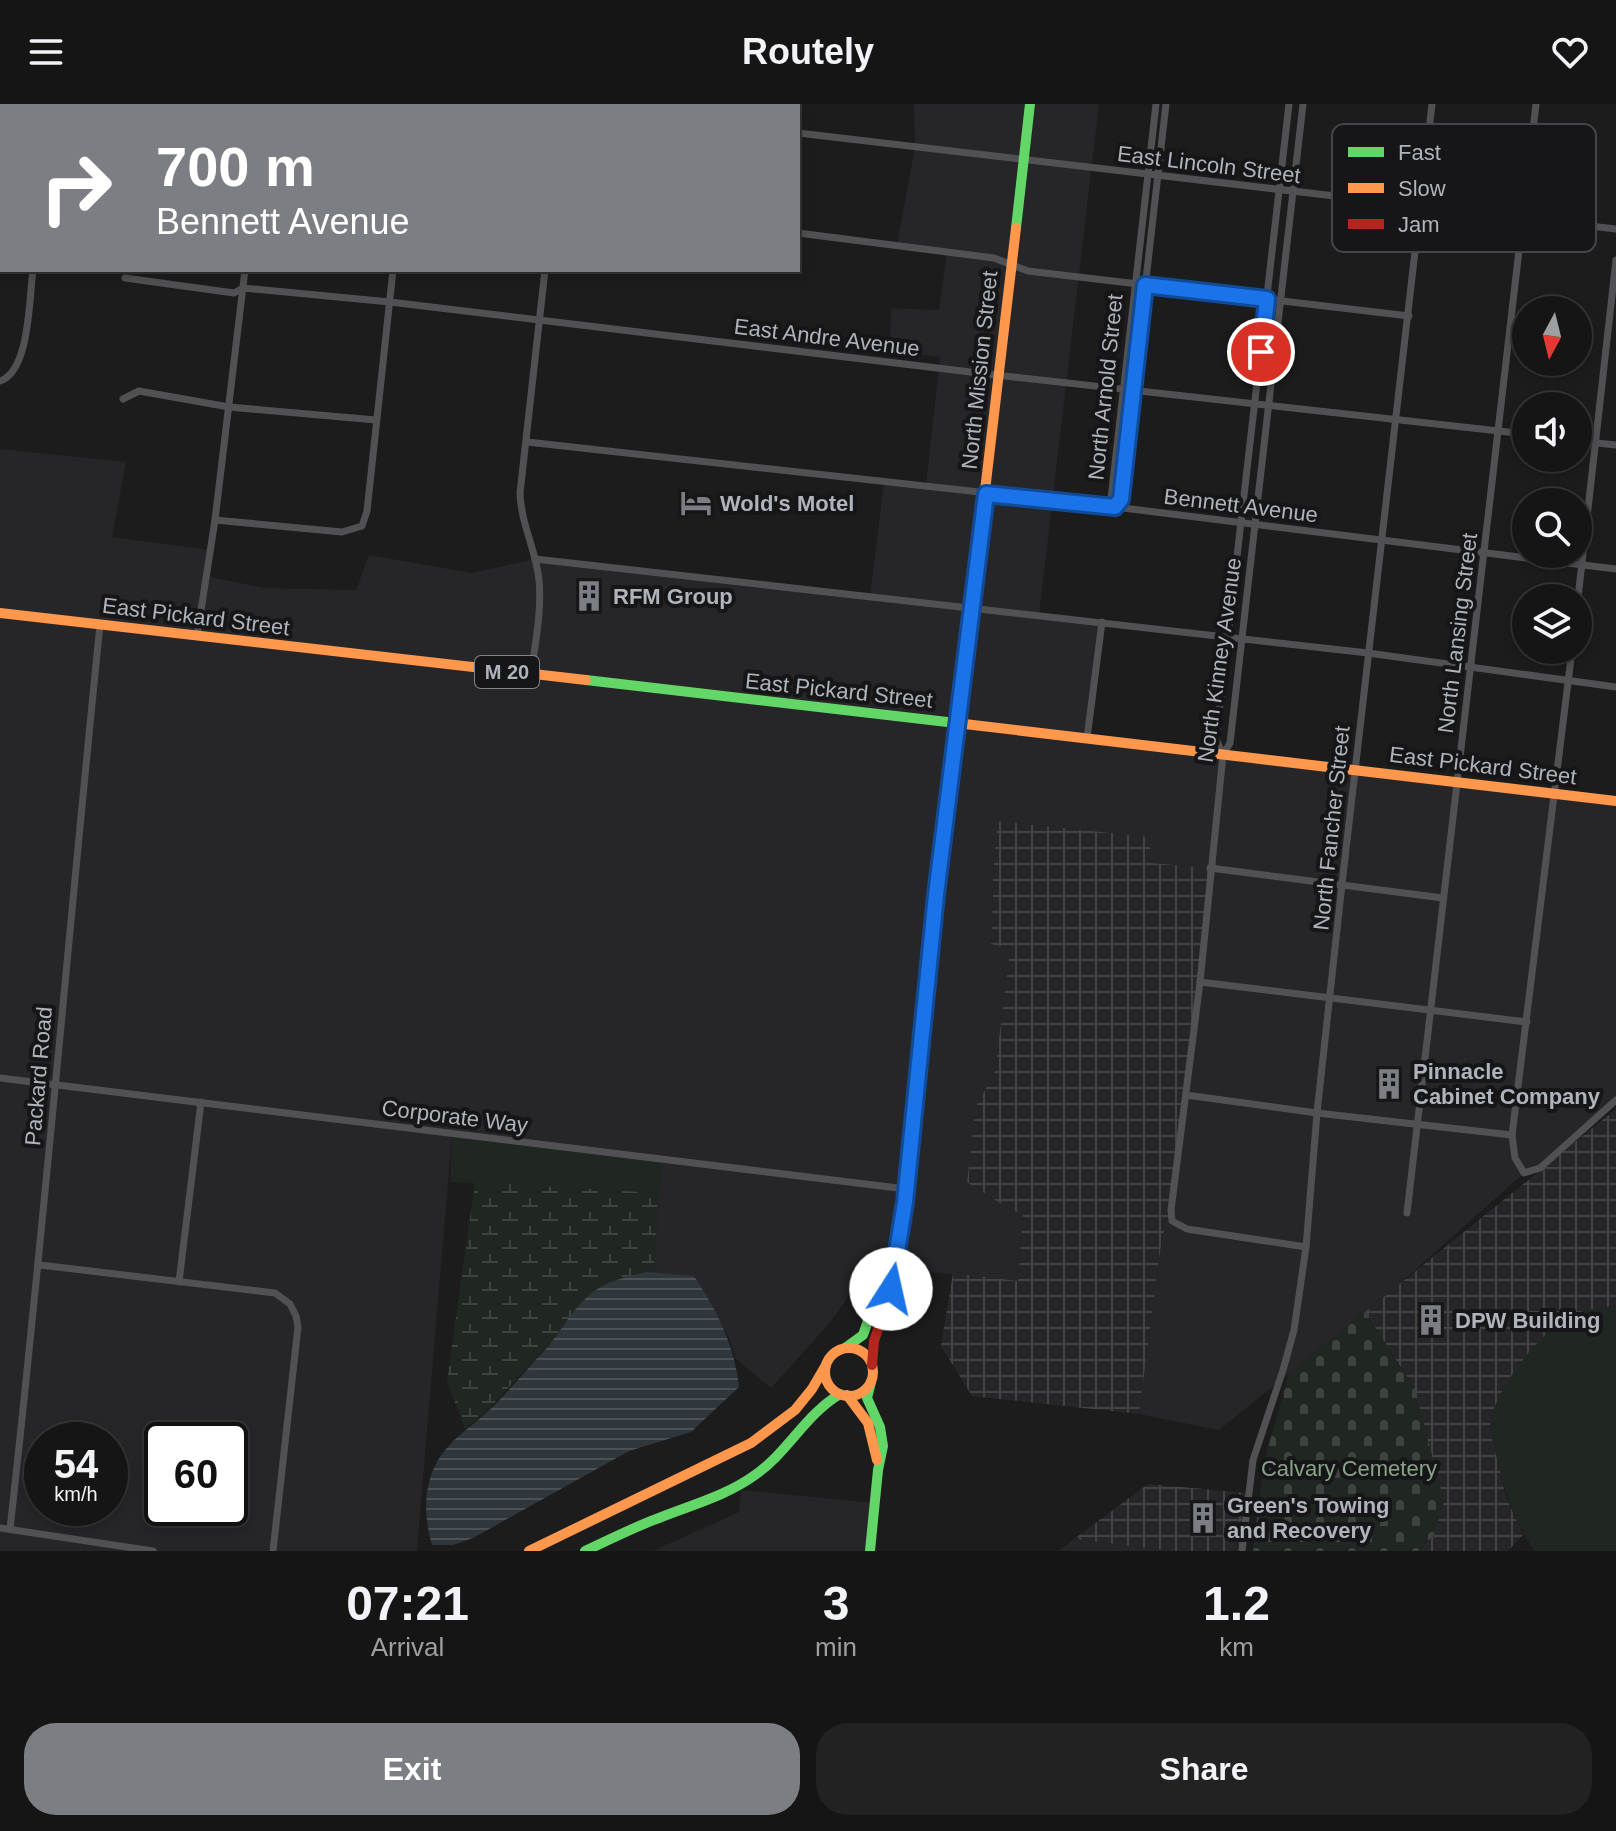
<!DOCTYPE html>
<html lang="en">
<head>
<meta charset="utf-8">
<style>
	body { margin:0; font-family:Arial,sans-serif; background:#222; color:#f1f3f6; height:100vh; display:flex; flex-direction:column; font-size:30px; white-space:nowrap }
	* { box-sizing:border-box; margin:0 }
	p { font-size:26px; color:#9d9fa0 }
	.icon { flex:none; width:44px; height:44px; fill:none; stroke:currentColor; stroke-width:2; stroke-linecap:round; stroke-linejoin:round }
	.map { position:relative; height:1447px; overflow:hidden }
	.side { display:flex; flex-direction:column; background:#151515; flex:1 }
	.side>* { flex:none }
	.guide { position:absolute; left:0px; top:0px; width:800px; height:168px; box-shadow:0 4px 12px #0003,0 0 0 2px #343434; background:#7c7e83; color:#fff; overflow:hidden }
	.needle { width:52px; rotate:187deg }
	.tools { position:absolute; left:1512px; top:192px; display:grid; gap:16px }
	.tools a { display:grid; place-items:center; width:80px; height:80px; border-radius:50%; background:#151515; box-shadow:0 4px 12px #0003,0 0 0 2px #343434; font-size:40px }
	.speed { position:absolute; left:24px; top:1318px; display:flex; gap:16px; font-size:40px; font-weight:700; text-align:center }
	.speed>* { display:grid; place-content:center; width:104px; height:104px; border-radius:50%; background:#151515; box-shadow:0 4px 12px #0003,0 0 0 2px #343434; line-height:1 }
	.speed small { font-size:20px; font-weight:400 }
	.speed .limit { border:4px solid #111; border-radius:12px; background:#fff; color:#111 }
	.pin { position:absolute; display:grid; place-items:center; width:68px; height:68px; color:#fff; margin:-34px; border:4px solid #fff; border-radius:50%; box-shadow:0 2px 8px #0007 }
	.me { position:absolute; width:88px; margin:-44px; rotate:10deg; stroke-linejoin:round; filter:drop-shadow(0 0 6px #0008) }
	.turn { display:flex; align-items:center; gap:28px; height:168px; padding:0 24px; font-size:36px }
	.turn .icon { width:104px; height:104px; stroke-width:2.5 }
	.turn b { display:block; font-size:56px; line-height:68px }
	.eta { display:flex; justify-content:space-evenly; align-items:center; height:136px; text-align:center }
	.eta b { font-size:48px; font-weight:800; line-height:56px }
	.primary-button { display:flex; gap:16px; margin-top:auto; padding:16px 24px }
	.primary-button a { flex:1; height:92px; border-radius:32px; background:#7c7e83; color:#fff; font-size:32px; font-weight:800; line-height:92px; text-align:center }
	.primary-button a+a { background:#222; color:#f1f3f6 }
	header { display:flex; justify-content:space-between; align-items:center; height:104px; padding:0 24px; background:#151515; font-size:36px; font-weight:800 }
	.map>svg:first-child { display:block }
</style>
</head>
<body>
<header><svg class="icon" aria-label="menu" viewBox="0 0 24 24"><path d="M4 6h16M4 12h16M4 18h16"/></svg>Routely<svg class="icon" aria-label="heart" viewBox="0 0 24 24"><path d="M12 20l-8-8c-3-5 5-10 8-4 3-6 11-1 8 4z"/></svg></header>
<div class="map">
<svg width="1616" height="1447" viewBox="0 0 1616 1447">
	<defs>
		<pattern id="industrial-grid" width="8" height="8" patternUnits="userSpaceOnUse" patternTransform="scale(2)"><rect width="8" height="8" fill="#262629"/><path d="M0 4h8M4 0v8" fill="none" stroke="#434346"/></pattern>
		<pattern id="wetland-marsh" width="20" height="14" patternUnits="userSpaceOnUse" patternTransform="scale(2)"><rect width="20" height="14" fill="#202621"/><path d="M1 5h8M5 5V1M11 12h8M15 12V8" fill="none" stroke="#3e433f"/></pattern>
		<pattern id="cemetery-stones" width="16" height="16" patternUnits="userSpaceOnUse" patternTransform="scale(2)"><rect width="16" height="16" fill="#202621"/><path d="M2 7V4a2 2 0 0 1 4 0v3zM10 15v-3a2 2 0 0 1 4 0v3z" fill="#3e433f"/></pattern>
		<pattern id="water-rules" width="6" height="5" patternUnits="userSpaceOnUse" patternTransform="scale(2)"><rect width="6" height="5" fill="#30373c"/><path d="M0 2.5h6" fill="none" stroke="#4b5256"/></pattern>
	</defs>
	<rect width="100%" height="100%" fill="#1c1c1c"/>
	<!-- built -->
	<g fill="#262629" fill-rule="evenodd">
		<path d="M914,0H1099L1039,511L1102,518L1087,634L1616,697V996L1540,1064L1524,1069L1398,1181L1219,1326L1139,1310L1210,765L1150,759L1148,733L999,717L994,752L991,840L1010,845L995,967L976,1004L1006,1103L1023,1111L1018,1177L864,1161L846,1196L828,1221L771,1284L736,1255L729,1234L695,1173L654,1169L658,1089L663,1054L452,1030L417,1447H0V345L126,358L112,433L210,446L205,472L265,484L356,486L369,451L472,469L535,455L870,493L884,378L926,382L940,253L890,246L891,204L939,206L947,148L897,141L915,43ZM42,1336H110V1404H42ZM162,1336H230V1404H162Z"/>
		<polygon points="741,1386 874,1399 868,1447 653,1447 739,1408"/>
		<polygon points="1074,1435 1170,1447 1059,1447"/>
	</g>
	<!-- industrial -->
	<g fill="url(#industrial-grid)">
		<polygon points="998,717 1149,733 1151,759 1210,764 1171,1106 1162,1133 1139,1310 972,1292 941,1242 953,1169 1018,1177 1023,1111 1006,1103 967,1078 976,1003 995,967 1010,845 991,840 994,752"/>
		<polygon points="1616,1005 1616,1201 1575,1210 1495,1302 1490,1323 1506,1393 1523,1431 1508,1447 1419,1447 1434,1431 1415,1285 1365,1208"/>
		<polygon points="1148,1380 1248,1389 1242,1447 1170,1447 1074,1435"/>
	</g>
	<!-- grass -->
	<g fill="#202621">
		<polygon points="452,1030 663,1054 658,1089 450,1078"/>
		<path d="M1616,1201V1447H1535C1513,1418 1505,1386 1496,1351C1494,1342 1490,1330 1490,1321C1494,1285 1542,1225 1574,1210C1586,1205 1603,1204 1616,1201Z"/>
	</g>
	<!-- wetland -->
	<polygon fill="url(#wetland-marsh)" points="475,1078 658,1089 654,1169 625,1173 604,1181 484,1310 465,1325 447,1277"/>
	<!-- cemetery -->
	<polygon fill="url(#cemetery-stones)" points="1365,1208 1415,1285 1444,1398 1434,1431 1418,1447 1253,1447 1264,1358 1289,1269"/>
	<!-- water -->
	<path fill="url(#water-rules)" d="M647,1168L694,1172C717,1207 735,1242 739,1283L691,1328L629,1347L473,1434L453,1441H432C424,1414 423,1383 437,1358C449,1337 468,1325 485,1310C506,1291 524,1268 544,1247C559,1231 570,1209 586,1194C602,1178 625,1173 647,1168Z"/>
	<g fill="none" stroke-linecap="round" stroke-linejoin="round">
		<!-- street -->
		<g stroke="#515154" stroke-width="7">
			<polyline points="566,0 580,2"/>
			<polyline points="1303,0 1230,639 1223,651 1200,878 1171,1106 1172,1117 1187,1125 1306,1143"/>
			<polyline points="51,2 52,0"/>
			<polyline points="263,2 263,0"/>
			<polyline points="412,2 412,0"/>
			<polyline points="798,29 1616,125"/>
			<polyline points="0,44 2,44"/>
			<polyline points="798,129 994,154 1028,167 1409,212"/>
			<polyline points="125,174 234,189 243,184 390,198 987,270 1526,330"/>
			<path d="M0,277C30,267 29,194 33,166"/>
			<polyline points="123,295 139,287 229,303 376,316"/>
			<polyline points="1578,337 1616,341"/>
			<polyline points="527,338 1115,403 1616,465"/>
			<polyline points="1115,403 1121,395 1166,0"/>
			<polyline points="1115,403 1111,395 1156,0"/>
			<polyline points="215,416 342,428 362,422 367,407 393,166"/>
			<polyline points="535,455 1368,549 1616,583"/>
			<polyline points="1578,494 1616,156"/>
			<polyline points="197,532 215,416 245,166"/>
			<polyline points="1572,546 1512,1031 1515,1054 1524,1069 1540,1064 1616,996"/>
			<path d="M531,571C535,540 542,507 539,476C536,446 521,420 520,389L545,166"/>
			<polyline points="1087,634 1102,518"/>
			<polyline points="1223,651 1216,635 1289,0"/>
			<polyline points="1210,764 1443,794"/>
			<polyline points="1200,878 1527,918"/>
			<polyline points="0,974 906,1085"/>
			<polyline points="1186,991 1317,1009 1512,1031"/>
			<polyline points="1407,1109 1536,0"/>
			<polyline points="40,1161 275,1189 290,1200 296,1212 298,1223 273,1447"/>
			<polyline points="179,1178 201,998"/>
			<polyline points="0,1424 153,1447"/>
			<path d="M10,1425C44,1124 69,823 100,521"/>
			<polyline points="1242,1447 1253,1356 1283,1266 1294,1226 1306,1143 1317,1009 1342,780 1432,0"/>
		</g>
		<!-- fast -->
		<g stroke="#63d668" stroke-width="10">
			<polyline points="1016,124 1030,0"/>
			<polyline points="586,576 956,619"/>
			<polyline points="845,1244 863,1231 882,1177 893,1159"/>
			<path d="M585,1447C609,1436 634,1423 659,1414C691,1401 726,1392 755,1371C788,1348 805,1311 840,1290"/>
			<polyline points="870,1447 878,1366 883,1342 880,1323 867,1294 871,1278"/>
		</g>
		<!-- slow -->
		<g stroke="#ff974d" stroke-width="10">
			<polyline points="0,509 586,576"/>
			<polyline points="956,619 1616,697"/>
			<polyline points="957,624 1016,124"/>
			<circle cx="849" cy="1268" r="24"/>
			<polyline points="847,1291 868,1319 877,1356"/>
			<polyline points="529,1447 751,1339 795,1306 812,1285 826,1261"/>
		</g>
		<!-- jam -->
		<polyline stroke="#b3261e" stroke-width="10" points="872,1261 874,1237 889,1193 901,1128 936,791 957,624"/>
	</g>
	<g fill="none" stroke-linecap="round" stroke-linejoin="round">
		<defs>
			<polyline id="route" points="891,1185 905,1098 936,791 986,390 1115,403 1121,395 1145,181 1267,195 1261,248"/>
		</defs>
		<!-- route casing -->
		<use href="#route" stroke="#114b97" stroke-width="20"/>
		<!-- route -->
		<use href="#route" stroke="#1a73e8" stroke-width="14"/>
	</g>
	<!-- icons -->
	<defs>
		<symbol id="hotel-bare" viewBox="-9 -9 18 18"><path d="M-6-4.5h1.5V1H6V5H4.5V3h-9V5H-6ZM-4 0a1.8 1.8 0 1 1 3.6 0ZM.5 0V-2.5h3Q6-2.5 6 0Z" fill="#7c7e83" stroke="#161618" stroke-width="2.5" paint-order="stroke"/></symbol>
		<symbol id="building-bare" viewBox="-9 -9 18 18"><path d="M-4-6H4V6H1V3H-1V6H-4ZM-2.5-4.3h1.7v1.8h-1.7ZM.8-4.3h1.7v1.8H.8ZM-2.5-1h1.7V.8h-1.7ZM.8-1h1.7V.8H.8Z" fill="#7c7e83" stroke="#161618" stroke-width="2.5" paint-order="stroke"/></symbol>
	</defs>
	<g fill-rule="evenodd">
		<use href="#hotel-bare" x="674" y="377" width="44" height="44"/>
		<use href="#building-bare" x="567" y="470" width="44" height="44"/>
		<use href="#building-bare" x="1367" y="958" width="44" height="44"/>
		<use href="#building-bare" x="1409" y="1194" width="44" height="44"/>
		<use href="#building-bare" x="1181" y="1392" width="44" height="44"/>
	</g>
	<g text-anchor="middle" stroke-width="8" stroke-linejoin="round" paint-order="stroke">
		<!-- shield labels -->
		<rect fill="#161618" stroke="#818489" stroke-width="2" x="475" y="552" width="64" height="32" rx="6"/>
		<g font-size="20" font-weight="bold" fill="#afb3ba">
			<text x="507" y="575">M 20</text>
		</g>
		<!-- street labels -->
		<g font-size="22" fill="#afb3ba" stroke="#161618">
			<text transform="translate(1209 60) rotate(7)" y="8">East Lincoln Street</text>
			<text transform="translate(827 233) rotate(7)" y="8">East Andre Avenue</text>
			<text transform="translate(979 266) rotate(-84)" y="8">North Mission Street</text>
			<text transform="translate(1105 283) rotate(-84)" y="8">North Arnold Street</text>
			<text transform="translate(1241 401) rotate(7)" y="8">Bennett Avenue</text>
			<text transform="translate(196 512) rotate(7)" y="8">East Pickard Street</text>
			<text transform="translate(1457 529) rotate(-83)" y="8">North Lansing Street</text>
			<text transform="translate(1219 556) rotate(-82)" y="8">North Kinney Avenue</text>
			<text transform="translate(839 586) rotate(6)" y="8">East Pickard Street</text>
			<text transform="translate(1483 661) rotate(7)" y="8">East Pickard Street</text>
			<text transform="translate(1331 724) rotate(-84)" y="8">North Fancher Street</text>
			<text transform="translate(38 972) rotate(-85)" y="8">Packard Road</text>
			<text transform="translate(455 1012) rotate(7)" y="8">Corporate Way</text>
		</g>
		<!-- poi labels -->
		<g font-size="22" font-weight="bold" fill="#afb3ba" stroke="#161618" text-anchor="start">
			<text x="720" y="407">Wold's Motel</text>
			<text x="613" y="500">RFM Group</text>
			<text x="1413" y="975">Pinnacle<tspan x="1413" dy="25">Cabinet Company</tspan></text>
			<text x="1455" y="1224">DPW Building</text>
			<text x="1227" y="1409">Green's Towing<tspan x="1227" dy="25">and Recovery</tspan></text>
		</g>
		<!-- park labels -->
		<g font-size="22" fill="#89a389" stroke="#161618">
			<text x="1349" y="1372">Calvary Cemetery</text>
		</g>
	</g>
	<!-- legend -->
	<rect x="1332" y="20" width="264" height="128" rx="12" fill="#161618" stroke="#444549" stroke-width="2"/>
	<rect x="1348" y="43" width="36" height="10" fill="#63d668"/>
	<rect x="1348" y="79" width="36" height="10" fill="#ff974d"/>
	<rect x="1348" y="115" width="36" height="10" fill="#b3261e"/>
	<g font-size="22" fill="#afb3ba">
		<text x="1398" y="56">Fast</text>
		<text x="1398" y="92">Slow</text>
		<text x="1398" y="128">Jam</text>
	</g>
</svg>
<div class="tools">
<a><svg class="needle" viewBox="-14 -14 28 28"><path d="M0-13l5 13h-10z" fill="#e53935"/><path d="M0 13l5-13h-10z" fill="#9d9fa0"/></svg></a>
<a><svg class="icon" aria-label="sound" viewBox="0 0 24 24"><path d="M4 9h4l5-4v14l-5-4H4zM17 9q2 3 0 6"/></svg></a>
<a><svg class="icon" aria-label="search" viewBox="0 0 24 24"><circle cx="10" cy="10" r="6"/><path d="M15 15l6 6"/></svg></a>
<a><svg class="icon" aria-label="layers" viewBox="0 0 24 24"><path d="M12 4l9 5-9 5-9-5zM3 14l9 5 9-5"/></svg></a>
</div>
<div class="speed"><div>54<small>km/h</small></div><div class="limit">60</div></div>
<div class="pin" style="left:1261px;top:248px;background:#d93025"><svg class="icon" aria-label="arrive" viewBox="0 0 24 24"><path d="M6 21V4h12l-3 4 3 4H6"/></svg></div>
<svg class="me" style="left:891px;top:1185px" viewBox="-20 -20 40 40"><circle r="19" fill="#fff"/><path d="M0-13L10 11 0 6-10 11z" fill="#1a73e8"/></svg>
<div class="guide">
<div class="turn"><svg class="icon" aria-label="right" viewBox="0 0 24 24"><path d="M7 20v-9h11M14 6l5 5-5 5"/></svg><div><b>700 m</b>Bennett Avenue</div></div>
</div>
</div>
<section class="side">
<div class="eta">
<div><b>07:21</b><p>Arrival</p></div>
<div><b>3</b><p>min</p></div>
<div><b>1.2</b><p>km</p></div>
</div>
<div class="primary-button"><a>Exit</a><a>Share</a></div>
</section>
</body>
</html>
